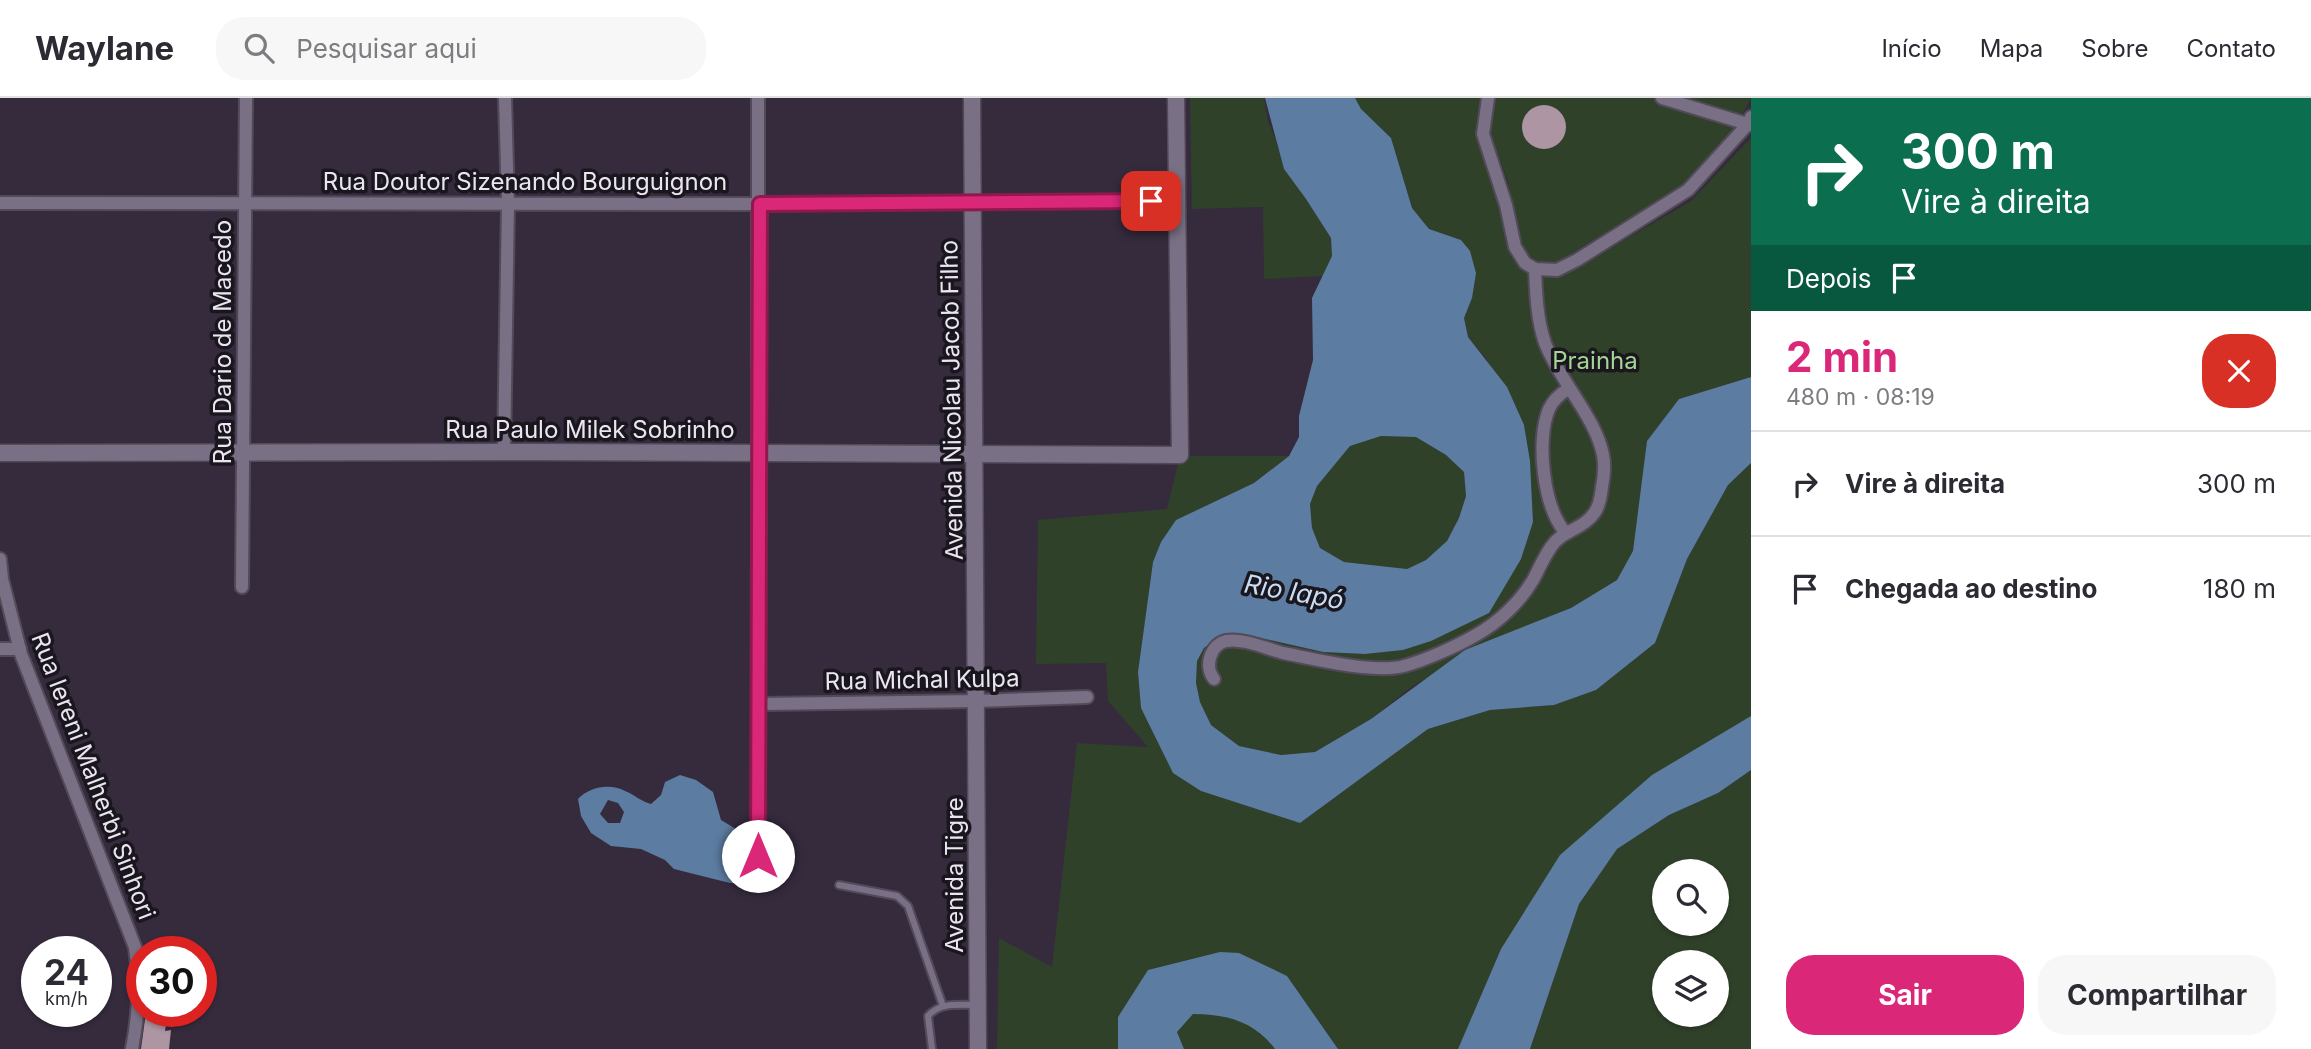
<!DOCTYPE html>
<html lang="pt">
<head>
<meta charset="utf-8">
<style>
	body { margin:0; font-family:Inter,sans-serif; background:#f7f7f7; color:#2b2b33; height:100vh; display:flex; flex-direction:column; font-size:26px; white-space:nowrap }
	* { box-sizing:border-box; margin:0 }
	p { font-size:23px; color:#7c7c81 }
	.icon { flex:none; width:38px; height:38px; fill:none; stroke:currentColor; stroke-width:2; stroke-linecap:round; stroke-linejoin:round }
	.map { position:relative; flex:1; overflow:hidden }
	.side { display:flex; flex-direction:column; background:#fff; width:560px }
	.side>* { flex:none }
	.guide { background:#0b6e4f; color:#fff; overflow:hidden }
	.fabs { position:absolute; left:1652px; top:761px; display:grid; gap:14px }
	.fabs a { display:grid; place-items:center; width:77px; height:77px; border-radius:50%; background:#fff; box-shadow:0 2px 5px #0004; font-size:35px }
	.speed { position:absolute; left:21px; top:838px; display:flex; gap:14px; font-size:35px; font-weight:700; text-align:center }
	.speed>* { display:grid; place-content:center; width:91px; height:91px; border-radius:50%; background:#fff; box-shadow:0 2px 5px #0004; line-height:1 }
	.speed small { font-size:18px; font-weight:400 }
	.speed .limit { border:10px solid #d22; background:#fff; color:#111 }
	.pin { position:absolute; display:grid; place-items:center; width:60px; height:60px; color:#fff; margin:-30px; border-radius:14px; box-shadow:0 4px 10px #0006 }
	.me { position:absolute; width:77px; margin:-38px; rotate:0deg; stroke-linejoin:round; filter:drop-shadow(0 0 5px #0008) }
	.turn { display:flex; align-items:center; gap:24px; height:147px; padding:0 35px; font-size:32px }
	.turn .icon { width:91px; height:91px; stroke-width:2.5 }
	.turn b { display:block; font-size:49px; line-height:60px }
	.then { display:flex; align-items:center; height:66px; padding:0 35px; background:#0003; gap:14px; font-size:26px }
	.round { display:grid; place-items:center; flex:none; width:74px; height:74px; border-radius:28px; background:#f7f7f7 }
	.summary { display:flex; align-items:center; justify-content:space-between; height:119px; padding:0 35px }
	h1 { font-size:42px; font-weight:700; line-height:52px; color:#db2777 }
	.button { display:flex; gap:14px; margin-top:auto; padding:14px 35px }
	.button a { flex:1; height:80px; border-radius:28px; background:#db2777; color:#fff; font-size:28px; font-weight:700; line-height:80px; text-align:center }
	.button a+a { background:#f7f7f7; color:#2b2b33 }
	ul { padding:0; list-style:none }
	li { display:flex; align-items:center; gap:21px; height:105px; padding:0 35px; border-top:2px solid #e1e1e2 }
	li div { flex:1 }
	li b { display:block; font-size:26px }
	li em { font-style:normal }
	header { display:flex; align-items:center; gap:42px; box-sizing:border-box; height:98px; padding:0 35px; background:#fff; border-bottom:2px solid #e1e1e2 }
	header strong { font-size:33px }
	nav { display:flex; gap:38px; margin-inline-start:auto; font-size:24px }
	.search { width:490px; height:63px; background:#f7f7f7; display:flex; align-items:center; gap:18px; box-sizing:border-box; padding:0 24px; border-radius:28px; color:#7c7c81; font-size:26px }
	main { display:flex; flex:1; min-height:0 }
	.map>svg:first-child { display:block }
</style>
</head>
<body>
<header>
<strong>Waylane</strong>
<div class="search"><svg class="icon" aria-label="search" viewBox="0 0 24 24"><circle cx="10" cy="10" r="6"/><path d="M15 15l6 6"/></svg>Pesquisar aqui</div>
<nav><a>Início</a><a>Mapa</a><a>Sobre</a><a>Contato</a></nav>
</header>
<main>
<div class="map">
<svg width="1751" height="951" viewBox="0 0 1751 951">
	<rect width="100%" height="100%" fill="#352b3d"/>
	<!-- green -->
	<g fill="#30412a" fill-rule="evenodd">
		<polygon points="1190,0 1264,0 1268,23 1275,40 1284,71 1306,101 1331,140 1332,158 1323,178 1264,181 1263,109 1192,111"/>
		<polygon points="1355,0 1485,0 1480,35 1503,107 1532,173 1563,178 1691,103 1751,40 1751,279 1679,301 1647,343 1633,454 1617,482 1571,510 1520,531 1414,587 1371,621 1315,654 1281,657 1239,648 1211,627 1200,604 1196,585 1197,563 1204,550 1216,541 1244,536 1323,554 1365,556 1403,552 1521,461 1533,424 1530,363 1524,327 1485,259 1468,239 1464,220 1472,200 1461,142 1429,131 1412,110 1391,40 1360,11"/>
		<polygon points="1492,0 1751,0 1736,29 1684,87 1559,163 1537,166 1528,159 1519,144 1508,83 1490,37"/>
		<polygon points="1381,338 1416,339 1446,357 1464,374 1466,398 1459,420 1447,443 1426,462 1407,471 1344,464 1320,450 1312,430 1310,406 1317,388 1350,348"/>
		<polygon points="1180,358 1289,358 1254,385 1176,422 1161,444 1153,464 1138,574 1141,610 1157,639 1201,693 1300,725 1428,631 1490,612 1554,607 1596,592 1655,545 1687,461 1728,387 1751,365 1751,618 1501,851 1458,951 1338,951 1287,878 1118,918 1118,951 997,951 999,840 1052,869 1077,645 1148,649 1108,603 1106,565 1036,566 1038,422 1167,411"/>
		<path d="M1751,672V951H1530L1579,806L1617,751L1669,717L1718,695ZM1664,774H1717V826H1664ZM1664,864H1717V917H1664Z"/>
		<path d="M1192,916C1228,916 1253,921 1275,951H1184L1177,934Z"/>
	</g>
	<!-- water -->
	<g fill="#5c7ca1" fill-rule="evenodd">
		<path d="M1265,0H1355L1361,11L1391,40L1412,110L1429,131L1461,142L1470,153L1476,175L1472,200L1464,220L1468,239L1507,289L1524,327L1530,363L1533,424L1521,461L1489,515L1431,543L1403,552L1365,556L1323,554L1244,536L1216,541L1204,550L1197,563L1196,585L1200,604L1211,627L1239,648L1281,657L1315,654L1371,621L1465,552L1571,510L1617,482L1633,453L1647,343L1679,301L1751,279V365L1728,387L1687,461L1655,545L1596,592L1554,607L1490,612L1428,631L1300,725L1201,693L1173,675L1141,610L1138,574L1153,464L1161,444L1176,422L1254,385L1289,358L1299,339V318L1313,262L1312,200L1332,158L1331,140L1306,101L1284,71ZM1381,338L1416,339L1446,357L1464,374L1466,398L1459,420L1447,443L1426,462L1407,471L1344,464L1320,450L1312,430L1310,406L1317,388L1350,348Z"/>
		<polygon points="1751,618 1751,672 1718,695 1669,717 1617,751 1579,806 1530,951 1458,951 1501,851 1560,757 1652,677"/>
		<path d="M680,677L696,682L713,694L721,722L736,731L746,772L738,785H730L674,771L665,762L641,751L611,748L591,735L581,718L578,701C589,689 610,685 625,693C635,697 640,703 651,706L661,697L665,684ZM608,702L618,705L624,714L620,725H608L600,716Z"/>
		<path d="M1220,854L1239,855L1287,878L1338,951H1275C1254,923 1226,916 1193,916L1177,934L1184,951H1118V919L1148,872Z"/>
	</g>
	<!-- building -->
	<g fill="#ad95a3">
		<circle cx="1544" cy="29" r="22"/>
		<polygon points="146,914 163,914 164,926 166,926 165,933 171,932 169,951 141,951"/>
	</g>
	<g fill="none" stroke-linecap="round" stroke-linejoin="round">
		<defs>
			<g id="service">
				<polyline points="839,787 897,798 908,808 943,908"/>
				<path d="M932,951L928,918C940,904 958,907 976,907"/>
			</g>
			<g id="minor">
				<polyline points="758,0 758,783"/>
				<polyline points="1488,0 1483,36 1506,107 1515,149 1525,165 1535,171 1557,172 1577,162 1688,92 1748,26 1751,19"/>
				<polyline points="1662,0 1751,27"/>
				<polyline points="0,105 760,106 1177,103"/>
				<polyline points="504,354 508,105 505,0"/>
				<path d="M1565,434C1543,408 1536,342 1549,311C1553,302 1560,296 1568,291"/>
				<path d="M0,461L2,481L21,556L135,849C140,886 139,915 132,951"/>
				<polyline points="242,489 246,0"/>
				<polyline points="0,551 20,551"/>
				<path d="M1214,581C1204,569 1210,547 1226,543C1244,540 1267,551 1283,555C1314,561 1375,576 1404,568C1426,562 1457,548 1476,537C1499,524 1520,504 1533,482C1539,471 1544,459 1551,449C1562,432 1583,432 1595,414C1600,407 1601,397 1602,389C1604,379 1605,367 1603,357C1596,320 1559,282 1545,245C1537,222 1536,196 1535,171"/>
				<polyline points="758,606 977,603 1087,599"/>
			</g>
			<g id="tertiary">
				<polyline points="972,0 978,951"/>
				<polyline points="0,355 536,354 1180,357 1176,0"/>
			</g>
		</defs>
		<!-- service casing -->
		<use href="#service" stroke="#524a59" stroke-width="10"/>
		<!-- minor casing -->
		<use href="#minor" stroke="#524a59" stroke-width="16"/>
		<!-- tertiary casing -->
		<use href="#tertiary" stroke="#524a59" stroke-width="19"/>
		<!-- service -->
		<use href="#service" stroke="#7a7085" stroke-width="6"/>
		<!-- minor -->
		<use href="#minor" stroke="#7a7085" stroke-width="12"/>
		<!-- tertiary -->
		<use href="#tertiary" stroke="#7a7085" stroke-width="16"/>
	</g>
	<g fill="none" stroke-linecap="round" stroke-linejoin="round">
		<defs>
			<polyline id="route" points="758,758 760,106 1151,103"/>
		</defs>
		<!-- route casing -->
		<use href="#route" stroke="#8e194d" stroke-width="18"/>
		<!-- route -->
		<use href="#route" stroke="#db2777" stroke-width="12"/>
	</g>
	<g text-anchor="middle" stroke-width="7" stroke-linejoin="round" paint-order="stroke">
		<!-- street labels -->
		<g font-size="24" fill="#ebe5f1" stroke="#1a161e">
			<text x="525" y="92">Rua Doutor Sizenando Bourguignon</text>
			<text transform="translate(223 244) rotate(-90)" y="8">Rua Dario de Macedo</text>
			<text transform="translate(952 302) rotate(-91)" y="8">Avenida Nicolau Jacob Filho</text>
			<text x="590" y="340">Rua Paulo Milek Sobrinho</text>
			<text transform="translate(922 582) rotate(-1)" y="8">Rua Michal Kulpa</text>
			<text transform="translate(93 678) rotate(69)" y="8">Rua Iereni Malherbi Sinhori</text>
			<text transform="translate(955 777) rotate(-90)" y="8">Avenida Tigre</text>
		</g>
		<!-- park labels -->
		<g font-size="24" fill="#a5d495" stroke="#1a161e">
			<text x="1595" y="271">Prainha</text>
		</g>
		<!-- water labels -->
		<g font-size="26" font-style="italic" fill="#c8ddf4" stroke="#1a161e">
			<text transform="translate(1294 494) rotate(10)" y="9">Rio Iapó</text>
		</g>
	</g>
</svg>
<div class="fabs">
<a><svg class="icon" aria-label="search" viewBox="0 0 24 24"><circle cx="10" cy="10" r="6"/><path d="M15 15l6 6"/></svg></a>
<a><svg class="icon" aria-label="layers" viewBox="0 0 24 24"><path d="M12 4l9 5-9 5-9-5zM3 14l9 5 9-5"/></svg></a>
</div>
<div class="speed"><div>24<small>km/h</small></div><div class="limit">30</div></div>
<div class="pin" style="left:1151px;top:103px;background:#d93025"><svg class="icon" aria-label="arrive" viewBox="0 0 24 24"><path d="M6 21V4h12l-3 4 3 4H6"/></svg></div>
<svg class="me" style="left:758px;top:758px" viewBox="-20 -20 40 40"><circle r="19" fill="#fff"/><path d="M0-13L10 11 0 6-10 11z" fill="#db2777"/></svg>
</div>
<section class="side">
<div class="guide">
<div class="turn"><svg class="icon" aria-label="right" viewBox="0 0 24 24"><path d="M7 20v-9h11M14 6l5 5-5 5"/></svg><div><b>300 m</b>Vire à direita</div></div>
<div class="then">Depois<svg class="icon" aria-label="arrive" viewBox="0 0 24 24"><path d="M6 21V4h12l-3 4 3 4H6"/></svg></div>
</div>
<div class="summary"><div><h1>2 min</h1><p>480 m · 08:19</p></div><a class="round" style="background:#d93025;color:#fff"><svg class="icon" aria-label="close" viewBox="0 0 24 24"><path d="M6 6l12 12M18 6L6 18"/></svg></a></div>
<ul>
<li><svg class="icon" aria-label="right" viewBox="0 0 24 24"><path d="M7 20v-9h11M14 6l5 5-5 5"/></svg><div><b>Vire à direita</b></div><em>300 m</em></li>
<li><svg class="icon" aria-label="arrive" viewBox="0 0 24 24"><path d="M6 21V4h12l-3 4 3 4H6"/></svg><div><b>Chegada ao destino</b></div><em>180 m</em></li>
</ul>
<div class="button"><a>Sair</a><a>Compartilhar</a></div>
</section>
</main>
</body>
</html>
